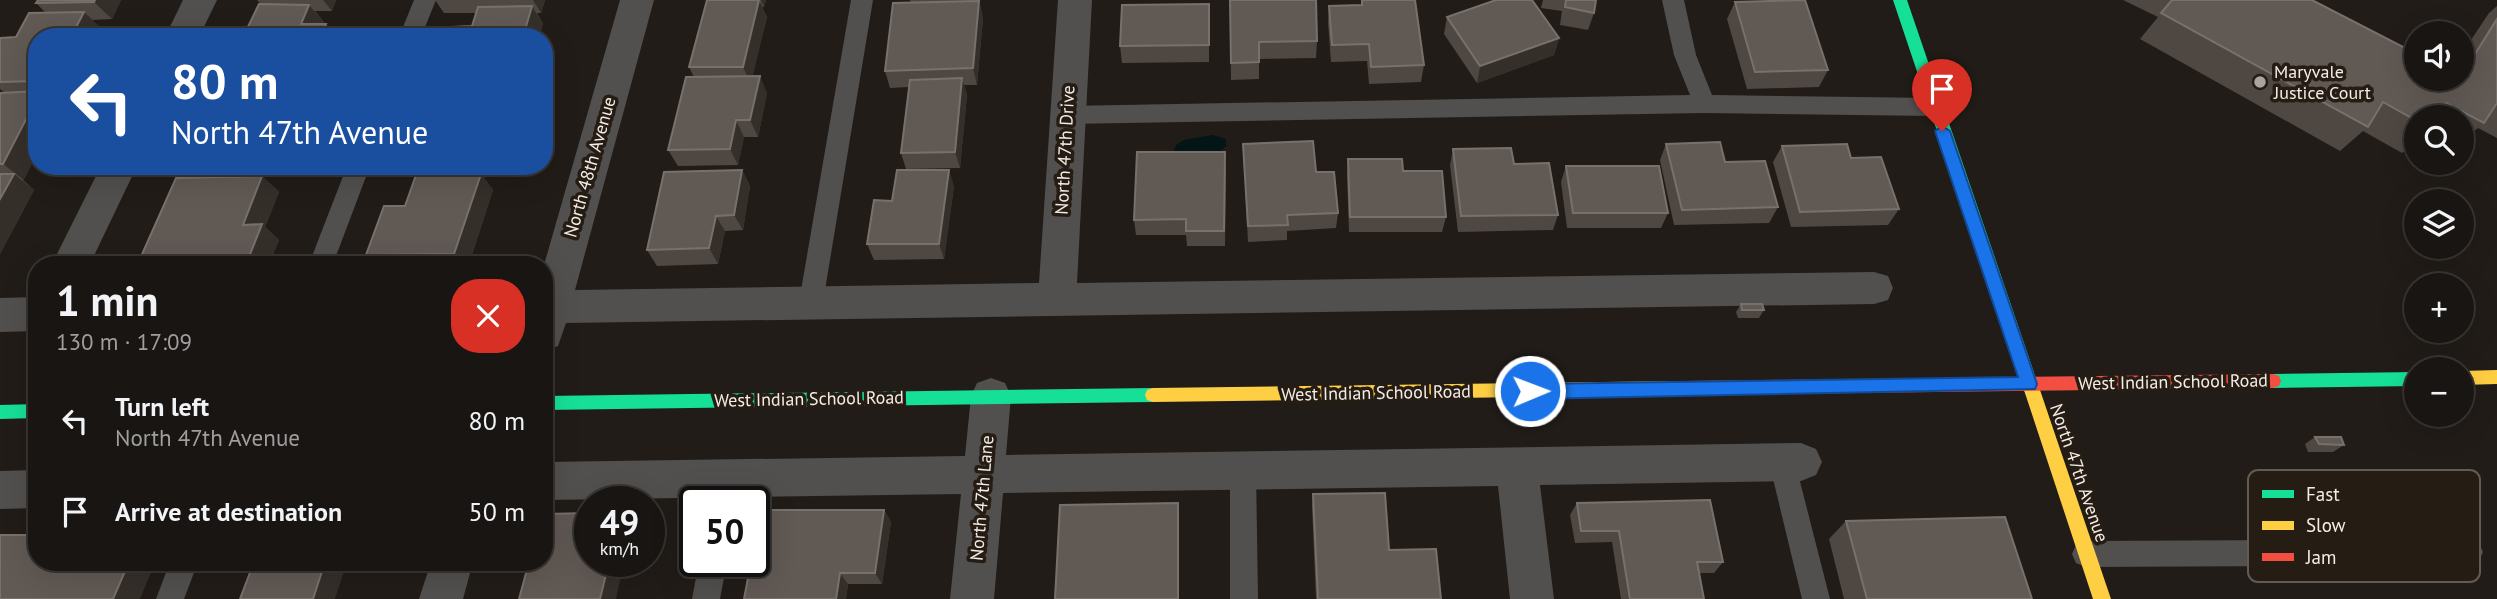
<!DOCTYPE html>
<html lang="en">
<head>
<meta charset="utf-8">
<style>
	body { margin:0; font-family:"PT Sans",sans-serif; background:#221e1b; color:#f1f3f6; height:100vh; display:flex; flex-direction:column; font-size:26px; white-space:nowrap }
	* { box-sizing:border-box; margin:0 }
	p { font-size:23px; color:#9f9f9f }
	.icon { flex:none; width:38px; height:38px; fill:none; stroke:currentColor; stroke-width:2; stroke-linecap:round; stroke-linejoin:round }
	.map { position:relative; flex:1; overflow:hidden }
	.sheet { position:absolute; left:28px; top:256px; width:525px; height:315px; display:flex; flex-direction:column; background:#191512; border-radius:28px; box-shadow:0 7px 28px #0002,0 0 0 2px #373432 }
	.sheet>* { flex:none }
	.hud { position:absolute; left:28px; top:28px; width:525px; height:147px; border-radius:28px; box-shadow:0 7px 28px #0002,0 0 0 2px #373432; background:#1a4fa0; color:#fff; overflow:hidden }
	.fabs { position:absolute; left:2404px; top:21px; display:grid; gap:14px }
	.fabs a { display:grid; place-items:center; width:70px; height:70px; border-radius:50%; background:#191512; box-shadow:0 7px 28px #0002,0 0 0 2px #373432; font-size:35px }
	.speed { position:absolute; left:574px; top:486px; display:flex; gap:14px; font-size:35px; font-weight:700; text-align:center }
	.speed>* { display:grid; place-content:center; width:91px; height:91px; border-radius:50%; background:#191512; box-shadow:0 7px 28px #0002,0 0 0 2px #373432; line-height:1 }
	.speed small { font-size:18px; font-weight:400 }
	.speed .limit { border:4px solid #111; border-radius:10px; background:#fff; color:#111 }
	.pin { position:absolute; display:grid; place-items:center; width:60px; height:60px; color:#fff; margin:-72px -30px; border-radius:50% 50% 50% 0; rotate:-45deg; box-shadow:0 0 7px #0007 }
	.pin .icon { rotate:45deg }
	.me { position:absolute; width:77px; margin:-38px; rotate:89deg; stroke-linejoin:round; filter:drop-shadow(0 0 5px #0008) }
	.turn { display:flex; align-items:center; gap:24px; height:147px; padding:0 28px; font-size:32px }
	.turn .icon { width:91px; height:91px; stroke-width:2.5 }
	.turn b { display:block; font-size:49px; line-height:60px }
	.round { display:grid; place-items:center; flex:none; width:74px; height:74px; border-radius:28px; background:#221e1b }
	.head { display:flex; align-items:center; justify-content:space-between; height:119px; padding:0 28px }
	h1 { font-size:42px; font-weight:800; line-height:52px }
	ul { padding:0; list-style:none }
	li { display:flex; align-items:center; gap:21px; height:91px; padding:0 28px }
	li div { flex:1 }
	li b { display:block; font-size:26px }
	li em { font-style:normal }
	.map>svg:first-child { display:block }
</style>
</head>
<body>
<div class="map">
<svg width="2497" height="599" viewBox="0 0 2497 599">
	<rect width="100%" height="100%" fill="#211c18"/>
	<!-- water -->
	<polygon fill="#031516" points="1213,135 1226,139 1226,146 1221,151 1193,162 1173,153 1176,145 1184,140"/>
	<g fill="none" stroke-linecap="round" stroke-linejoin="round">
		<!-- lane -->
		<g fill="#52504e" fill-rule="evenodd">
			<polygon points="414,0 436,0 421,37 399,37"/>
			<polygon points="851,0 873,0 823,302 820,309 811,313 802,309 799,302"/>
			<polygon points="1662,0 1684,0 1696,55 1712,95 1934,98 1942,101 1945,107 1942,113 1934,116 1704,113 1066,124 1058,121 1055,115 1058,109 1066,106 1690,95 1674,55"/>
			<polygon points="347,166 370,166 333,264 309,264"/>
			<polygon points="1782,450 1791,454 1795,462 1830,599 1802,599 1769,462 1773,454"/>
			<polygon points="1243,458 1252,461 1256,470 1258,599 1230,599 1230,470 1234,461"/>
			<polygon points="2469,539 2479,543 2483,552 2479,561 2469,565 2086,567 2076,563 2072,554 2076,545 2086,541"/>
			<polygon points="170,562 198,562 184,599 156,599"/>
			<polygon points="699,562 727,562 720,599 692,599"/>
		</g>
		<!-- street -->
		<g fill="#52504e" fill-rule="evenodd">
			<polygon points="183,0 217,0 199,37 165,37"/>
			<polygon points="620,0 654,0 575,290 1039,283 1058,0 1092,0 1077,283 1874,272 1888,276 1893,288 1888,300 1874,304 566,323 558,346 544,351 544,265"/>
			<polygon points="101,166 137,166 90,264 52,264"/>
			<polygon points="37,297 37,331 0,332 0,298"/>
			<polygon points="991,378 1005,383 1011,396 1006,455 1801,443 1816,449 1822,462 1816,475 1801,481 1540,485 1554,599 1510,599 1498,486 1003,493 994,599 950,599 961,494 544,500 544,462 965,456 971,396 977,383"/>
			<polygon points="37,470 37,508 0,509 0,471"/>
			<polygon points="431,562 473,562 463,599 419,599"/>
		</g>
		<!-- fast -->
		<g fill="#16e098" fill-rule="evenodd">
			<polygon points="1893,0 1907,0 2040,390 2038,395 2032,397 2026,395 2024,390"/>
			<polygon points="2417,372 2417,386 2273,388 2267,386 2265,381 2267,376 2273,374"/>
			<polygon points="1153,388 1159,390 1161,395 1159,400 1153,402 544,410 544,396"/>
			<polygon points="37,404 37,418 0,419 0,405"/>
		</g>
		<!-- slow -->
		<g fill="#ffcf43" fill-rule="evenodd">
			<polygon points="2497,370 2497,384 2462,385 2462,371"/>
			<polygon points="1685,381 1691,383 1693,388 1691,393 1685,395 1153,402 1147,400 1145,395 1147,390 1153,388"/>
			<polygon points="2032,383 2038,385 2040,390 2111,599 2093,599 2024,390 2026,385"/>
		</g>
		<!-- jam -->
		<polygon fill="#f24e42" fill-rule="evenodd" points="2273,374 2279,376 2281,381 2279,386 2273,388 1685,395 1679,393 1677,388 1679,383 1685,381"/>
	</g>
	<!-- wall -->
	<g fill="#4f4742">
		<polygon points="38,0 121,0 112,19 92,20 102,29 98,37 37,37 37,154 23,180 34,190 0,254 0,93 4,92 0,89 0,38 16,37 46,13 36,3"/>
		<polygon points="257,0 336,0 332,11 315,11 324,22 323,24 326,24 336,37 233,37 244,35 261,4"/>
		<polygon points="435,0 545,0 541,13 537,13 543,24 472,26 476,13 444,13"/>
		<polygon points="707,0 766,0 764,7 762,7 767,17 752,76 767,93 758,137 744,137 738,165 678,166 668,150 694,77 689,67"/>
		<polygon points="910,0 980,0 980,5 983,18 977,85 964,85 967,95 960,168 906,169 901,153 909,87 890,88 885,71 911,3"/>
		<polygon points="1230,0 1317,41 1316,58 1259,59 1259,79 1231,80"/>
		<polygon points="1361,0 1415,0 1424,65 1421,82 1369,84 1367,61 1331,62 1328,23 1329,6 1361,5"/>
		<polygon points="1543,0 1596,0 1594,13 1588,30 1560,25 1562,11 1541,8"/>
		<polygon points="2123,0 2312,0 2410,51 2417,45 2417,79 2465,49 2489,13 2497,6 2497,138 2478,128 2462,141 2462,117 2417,117 2417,140 2402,153 2363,131 2340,151 2140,39 2158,17"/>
		<polygon points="1735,2 1828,70 1819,87 1747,89 1727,19"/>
		<polygon points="1209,4 1209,62 1122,63 1120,46"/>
		<polygon points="1447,17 1559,38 1554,55 1477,83 1444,34"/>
		<polygon points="1243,144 1316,172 1338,213 1336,228 1287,231 1287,240 1248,242"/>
		<polygon points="1666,144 1725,162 1778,207 1769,223 1674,225 1660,160"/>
		<polygon points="1782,146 1899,209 1888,225 1791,227 1773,162"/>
		<polygon points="1453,149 1514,164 1558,215 1553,230 1458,232 1450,165"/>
		<polygon points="1348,159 1403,171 1446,217 1442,232 1349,232 1347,175"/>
		<polygon points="200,166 283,166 281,169 203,169"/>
		<polygon points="413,166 502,166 500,173 444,174 481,174 493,190 469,264 375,264 366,255 405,206 420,175"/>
		<polygon points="1566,166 1668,213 1661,228 1567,228 1561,182"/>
		<polygon points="1226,168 1225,246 1187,246 1186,235 1136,235 1134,220"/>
		<polygon points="742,170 750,186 743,230 725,231 718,264 657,266 647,250"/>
		<polygon points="262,176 279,192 265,227 279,240 269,264 143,264 139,261"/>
		<polygon points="954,186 944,259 874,260 867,244 892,201"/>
		<polygon points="1741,304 1764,310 1759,318 1738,318 1736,312"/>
		<polygon points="2315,437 2344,445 2333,452 2308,452 2305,444"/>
		<polygon points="1313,494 1389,550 1441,599 1316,599 1312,506"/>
		<polygon points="1577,503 1723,562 1714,573 1699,573 1704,599 1621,599 1612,542 1575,543 1570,515"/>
		<polygon points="884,510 891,522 882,584 848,584 846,599 744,599"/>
		<polygon points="1846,521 2032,599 1844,599 1829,539"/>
	</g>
	<!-- shaded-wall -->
	<g fill="#352f2a">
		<polygon points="95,0 121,0 112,19 94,2"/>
		<polygon points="323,0 336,0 332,11"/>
		<polygon points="533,0 545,0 541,13"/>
		<polygon points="759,0 767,17 751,84 743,67"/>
		<polygon points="761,0 766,0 764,7"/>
		<polygon points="976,0 980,0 980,5 983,18 977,85 973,68 978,9"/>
		<polygon points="309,5 324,22 317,37 301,24"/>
		<polygon points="532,6 543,24 540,37 523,37"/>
		<polygon points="84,12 102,29 98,37 71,37"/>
		<polygon points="326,24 336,37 320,37"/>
		<polygon points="1559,38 1554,55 1477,83 1480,66"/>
		<polygon points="760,76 767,93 758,137 750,120"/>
		<polygon points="962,78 967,95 960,168 955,152"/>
		<polygon points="37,98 37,154 24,180 3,164"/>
		<polygon points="736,120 744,137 738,165 730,149"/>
		<polygon points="495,166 502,166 500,173"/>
		<polygon points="742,170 750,186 743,230 734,215"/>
		<polygon points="949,170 954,186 944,259 939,244"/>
		<polygon points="14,174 34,190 0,254 0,199"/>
		<polygon points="481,174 493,190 469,264 463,264 454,254"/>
		<polygon points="262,176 279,192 265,227 279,240 269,264 257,264 249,257 243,225"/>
		<polygon points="716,216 725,231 718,264 709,248"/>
		<polygon points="1178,503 1179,515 1179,599 1178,599"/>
		<polygon points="884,510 891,522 882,584 875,573"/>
		<polygon points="129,562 132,562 151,572 140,599 113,599"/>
		<polygon points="325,562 347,562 335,599 313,599"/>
		<polygon points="609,562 624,562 616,599 600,599"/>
		<polygon points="840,573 848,584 846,599 836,599"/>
	</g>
	<!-- building -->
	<g fill="#615954" stroke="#78706b" stroke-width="2">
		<polygon points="38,0 95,0 94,2 36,3"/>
		<polygon points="707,0 759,0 743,67 689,67"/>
		<polygon points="1230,0 1316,0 1317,41 1259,42 1259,62 1231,63"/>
		<polygon points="1362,0 1415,0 1424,65 1371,67 1369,44 1332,45 1329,6 1362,5"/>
		<polygon points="1496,0 1532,0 1559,38 1480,66 1447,17"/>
		<polygon points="1566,0 1596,0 1594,13 1565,7"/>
		<polygon points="1805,0 1828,70 1755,72 1735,2"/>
		<polygon points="2172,0 2312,0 2417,54 2417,79 2462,79 2462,48 2475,54 2497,19 2497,103 2484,123 2446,103 2437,117 2417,117 2417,121 2383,102 2368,127 2161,13"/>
		<polygon points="979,1 973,68 885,71 893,3"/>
		<polygon points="259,4 309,5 301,24 326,24 320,37 233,37 235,34 244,35"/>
		<polygon points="1209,4 1209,45 1120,46 1122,5"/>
		<polygon points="532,6 523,37 449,37 452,27 472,26 478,7"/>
		<polygon points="84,12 71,37 37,37 37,81 0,82 0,38 16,37 29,13"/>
		<polygon points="760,76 750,120 736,120 730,149 668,150 686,77"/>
		<polygon points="962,78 955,152 901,153 910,80"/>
		<polygon points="37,91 37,98 3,164 0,164 0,93"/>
		<polygon points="1313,141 1316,172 1334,172 1338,213 1287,215 1288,225 1248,226 1243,144"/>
		<polygon points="1720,142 1725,162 1765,161 1778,207 1682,210 1666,144"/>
		<polygon points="1847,144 1851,158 1881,157 1899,209 1800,212 1782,146"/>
		<polygon points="1511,148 1514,164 1549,163 1558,215 1461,216 1453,149"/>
		<polygon points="1137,152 1225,152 1224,231 1186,231 1186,219 1134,220"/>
		<polygon points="1348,159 1402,159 1403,171 1442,171 1446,217 1350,217"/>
		<polygon points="1566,166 1659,166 1668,213 1573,213"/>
		<polygon points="742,170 734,215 716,216 709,248 647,250 664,172"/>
		<polygon points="897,170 949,170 939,244 867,244 874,200 892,201"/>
		<polygon points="0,174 14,174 0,199"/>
		<polygon points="481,174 454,254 366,255 384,206 405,206 416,175"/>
		<polygon points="262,176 243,225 262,224 249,257 139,261 176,178"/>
		<polygon points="1741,304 1762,304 1764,310 1742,310"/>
		<polygon points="2315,437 2341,437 2344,445 2319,444"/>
		<polygon points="1385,493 1389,550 1436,549 1441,599 1318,599 1313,494"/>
		<polygon points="1710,500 1723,562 1697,562 1704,599 1630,599 1619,531 1581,531 1577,503"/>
		<polygon points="1178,503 1178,599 1055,599 1060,505"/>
		<polygon points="761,510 884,510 875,573 840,573 836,599 744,599 751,562 754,562 754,543"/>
		<polygon points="590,513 590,562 609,562 600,599 519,599 529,562 544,562 544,514"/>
		<polygon points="2005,517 2032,599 1867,599 1846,521"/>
		<polygon points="0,535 37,535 37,562 129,562 113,599 0,599"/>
		<polygon points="254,562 325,562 313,599 240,599"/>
	</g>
	<!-- route -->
	<polygon fill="#1a73e8" stroke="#114b97" stroke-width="2" points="1942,126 1950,131 2037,384 2035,389 1530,399 1524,397 1522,391 1524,386 1530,384 2018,377 1935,131"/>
	<!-- markers -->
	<circle fill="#aaa49f" stroke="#251c14" stroke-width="2.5" cx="2260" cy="82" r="7"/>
	<g text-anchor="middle" stroke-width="7" stroke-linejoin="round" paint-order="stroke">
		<!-- poi labels -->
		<g font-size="18" fill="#f4ede7" stroke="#251c14" text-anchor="start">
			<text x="2274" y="78">Maryvale<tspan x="2274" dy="21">Justice Court</tspan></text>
		</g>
		<!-- street labels -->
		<g font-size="18" fill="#f4ede7" stroke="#251c14">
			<text transform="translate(1065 150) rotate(-87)" y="6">North 47th Drive</text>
			<text transform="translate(590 167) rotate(-74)" y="6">North 48th Avenue</text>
			<text transform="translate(2173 382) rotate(-1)" y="6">West Indian School Road</text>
			<text transform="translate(1376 393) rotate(-1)" y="6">West Indian School Road</text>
			<text transform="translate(809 399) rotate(-1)" y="6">West Indian School Road</text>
			<text transform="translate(2079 473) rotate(71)" y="6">North 47th Avenue</text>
			<text transform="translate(982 498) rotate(-85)" y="6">North 47th Lane</text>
		</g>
	</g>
	<!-- legend -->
	<rect x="2248" y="470" width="232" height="112" rx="10" fill="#251c14" stroke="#635b53" stroke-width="2"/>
	<rect x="2262" y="490" width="32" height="8" fill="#16e098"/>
	<rect x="2262" y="521" width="32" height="9" fill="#ffcf43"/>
	<rect x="2262" y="553" width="32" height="8" fill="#f24e42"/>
	<g font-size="19" fill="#f4ede7">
		<text x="2306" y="501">Fast</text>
		<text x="2306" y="532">Slow</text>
		<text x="2306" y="564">Jam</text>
	</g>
</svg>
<div class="fabs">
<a><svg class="icon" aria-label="sound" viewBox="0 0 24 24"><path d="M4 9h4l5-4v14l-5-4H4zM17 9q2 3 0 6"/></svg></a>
<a><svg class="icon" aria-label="search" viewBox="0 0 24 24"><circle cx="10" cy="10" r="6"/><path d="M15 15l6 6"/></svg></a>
<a><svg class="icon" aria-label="layers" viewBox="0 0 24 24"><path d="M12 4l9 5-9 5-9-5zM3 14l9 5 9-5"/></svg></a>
<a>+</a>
<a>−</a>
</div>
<div class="speed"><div>49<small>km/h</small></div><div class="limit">50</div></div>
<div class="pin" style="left:1942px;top:131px;background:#d93025"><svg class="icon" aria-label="arrive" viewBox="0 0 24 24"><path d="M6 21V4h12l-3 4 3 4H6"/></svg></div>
<svg class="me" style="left:1530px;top:391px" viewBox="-20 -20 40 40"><circle r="17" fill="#1a73e8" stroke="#fff" stroke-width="3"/><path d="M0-11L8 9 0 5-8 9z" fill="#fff"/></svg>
<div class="hud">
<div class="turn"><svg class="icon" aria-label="left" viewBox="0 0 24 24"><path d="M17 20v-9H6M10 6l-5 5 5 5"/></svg><div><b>80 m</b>North 47th Avenue</div></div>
</div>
<section class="sheet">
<div class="head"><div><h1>1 min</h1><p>130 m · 17:09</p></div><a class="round" style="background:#d93025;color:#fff"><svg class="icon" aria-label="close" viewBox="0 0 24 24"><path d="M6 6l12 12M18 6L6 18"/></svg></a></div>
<ul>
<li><svg class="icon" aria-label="left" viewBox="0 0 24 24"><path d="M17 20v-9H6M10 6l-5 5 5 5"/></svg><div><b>Turn left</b><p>North 47th Avenue</p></div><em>80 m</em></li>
<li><svg class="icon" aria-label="arrive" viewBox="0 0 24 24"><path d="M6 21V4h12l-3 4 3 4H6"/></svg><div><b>Arrive at destination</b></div><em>50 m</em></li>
</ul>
</section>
</div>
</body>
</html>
